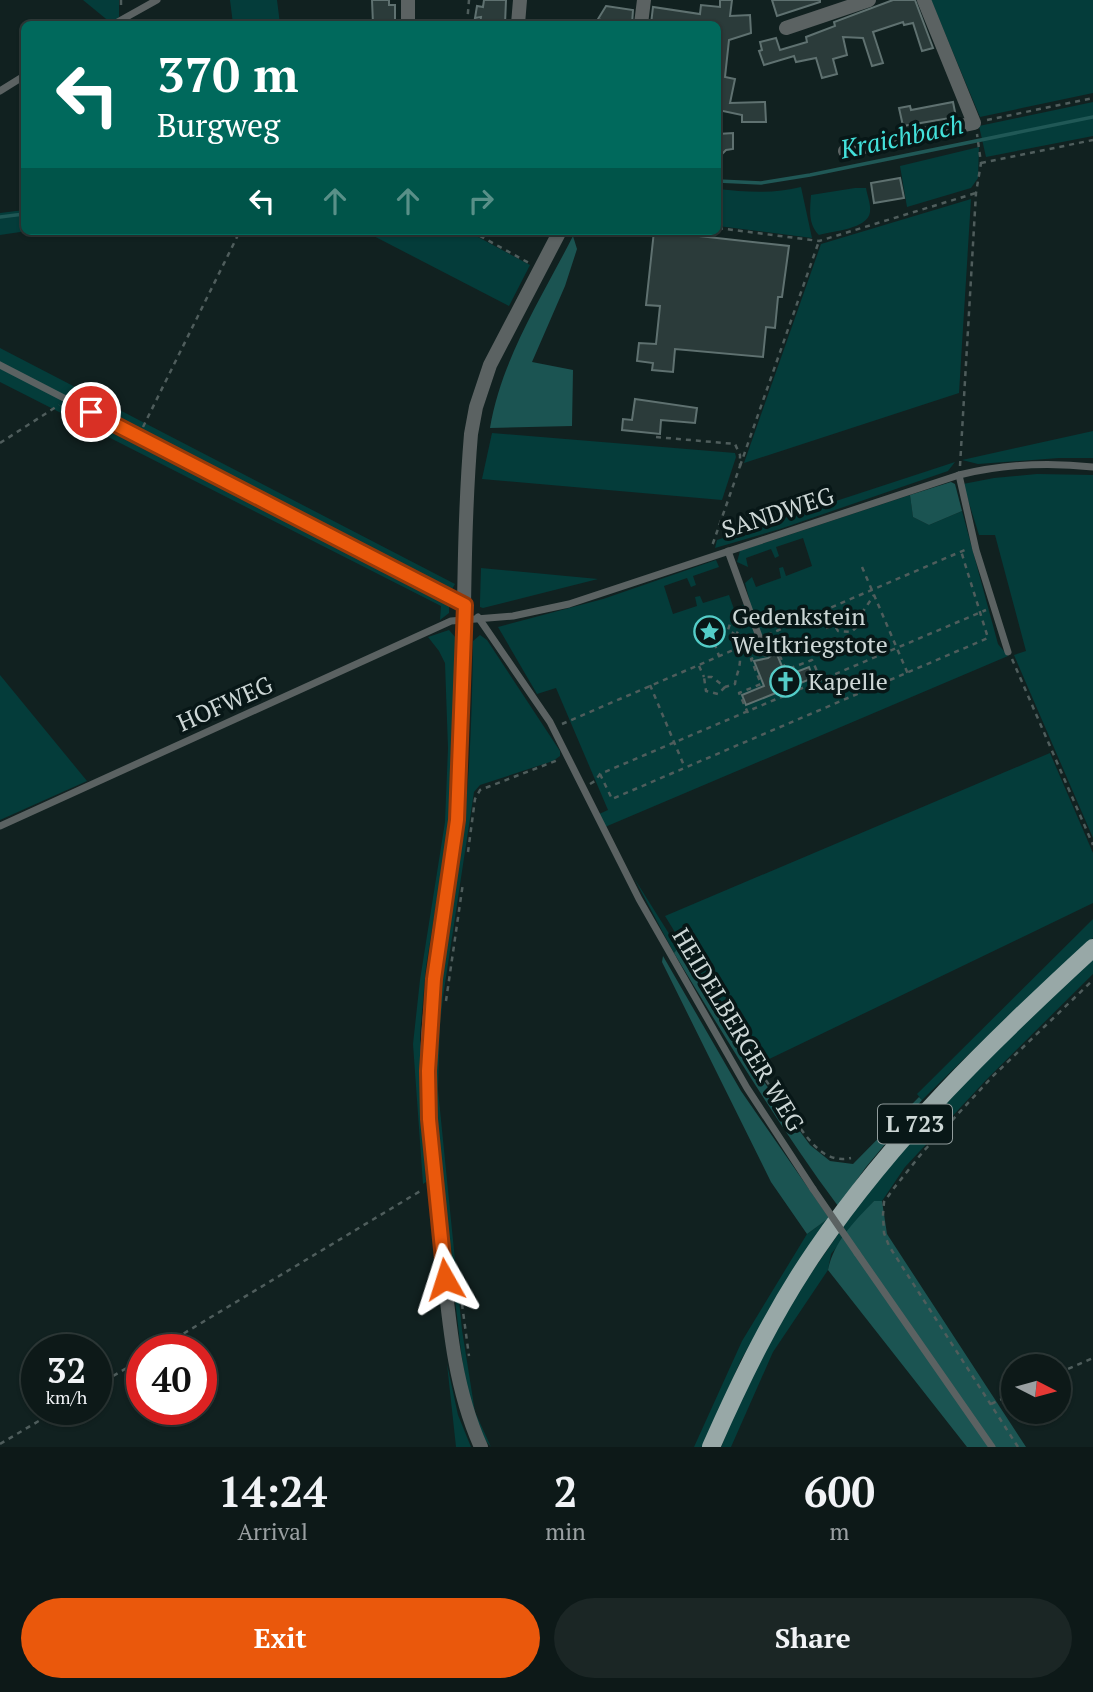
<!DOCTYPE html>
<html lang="en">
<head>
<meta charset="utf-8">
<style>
	body { margin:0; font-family:"PT Serif",serif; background:#1b2625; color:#f1f3f6; height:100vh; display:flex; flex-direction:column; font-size:26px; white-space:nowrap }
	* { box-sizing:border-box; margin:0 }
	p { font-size:23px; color:#9aa0a2 }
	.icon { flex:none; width:38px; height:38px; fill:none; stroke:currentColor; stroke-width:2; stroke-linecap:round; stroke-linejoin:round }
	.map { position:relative; height:1447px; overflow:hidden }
	.sheet { display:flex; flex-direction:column; background:#0d1918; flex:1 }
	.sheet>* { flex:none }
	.banner { position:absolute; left:21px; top:21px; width:700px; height:214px; border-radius:10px; box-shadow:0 2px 5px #0004,0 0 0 2px #2d3837; background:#00695c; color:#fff; overflow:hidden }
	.needle { width:46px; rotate:96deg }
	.controls { position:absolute; left:1001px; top:1354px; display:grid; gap:14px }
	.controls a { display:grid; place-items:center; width:70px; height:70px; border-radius:50%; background:#0d1918; box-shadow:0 2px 5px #0004,0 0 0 2px #2d3837; font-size:35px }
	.speed { position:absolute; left:21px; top:1334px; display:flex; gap:14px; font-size:35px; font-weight:700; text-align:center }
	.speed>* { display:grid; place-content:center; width:91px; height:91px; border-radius:50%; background:#0d1918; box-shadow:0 2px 5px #0004,0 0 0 2px #2d3837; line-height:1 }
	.speed small { font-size:18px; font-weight:400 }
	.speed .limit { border:10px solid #d22; background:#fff; color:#111 }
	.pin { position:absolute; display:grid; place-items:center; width:60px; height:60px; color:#fff; margin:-30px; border:4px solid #fff; border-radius:50%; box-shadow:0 2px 7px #0007 }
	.me { position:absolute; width:77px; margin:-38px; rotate:354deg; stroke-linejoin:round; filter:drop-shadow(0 0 5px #0008) }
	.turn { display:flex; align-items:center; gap:24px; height:147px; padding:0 21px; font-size:32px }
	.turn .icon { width:91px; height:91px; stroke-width:2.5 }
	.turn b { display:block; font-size:49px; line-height:60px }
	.lanes { display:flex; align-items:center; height:66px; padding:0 21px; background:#0003; justify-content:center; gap:35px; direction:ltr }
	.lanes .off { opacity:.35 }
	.eta { display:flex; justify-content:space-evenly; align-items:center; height:119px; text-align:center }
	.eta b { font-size:42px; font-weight:700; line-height:49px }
	.cta { display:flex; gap:14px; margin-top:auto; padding:14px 21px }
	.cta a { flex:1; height:80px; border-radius:42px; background:#ea580c; color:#fff; font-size:28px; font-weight:700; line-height:80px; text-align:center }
	.cta a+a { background:#1b2625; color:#f1f3f6 }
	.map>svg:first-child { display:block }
</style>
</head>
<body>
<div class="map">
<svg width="1093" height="1447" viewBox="0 0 1093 1447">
	<rect width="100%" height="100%" fill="#112120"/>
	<!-- green -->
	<g fill="#043c3a">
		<polygon points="83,0 119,0 119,17 111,23"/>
		<polygon points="230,0 277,0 280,24 233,24"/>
		<polygon points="931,0 1093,0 1093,93 980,117"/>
		<polygon points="1093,102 1093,136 986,157 979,126"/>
		<polygon points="979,147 978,178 971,188 907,207 900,166"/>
		<path d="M801,187L812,238L718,226V189C745,192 774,194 801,187Z"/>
		<path d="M855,188H866C867,195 871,204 870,212C868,229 833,231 819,235C808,224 810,210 811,195Z"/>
		<polygon points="971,199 959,393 744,463 821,244"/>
		<polygon points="24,210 24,231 27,231 0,235 0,213"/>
		<polygon points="364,231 467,231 530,265 509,306"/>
		<polygon points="0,348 455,584 446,599 449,604 449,613 440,620 441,606 0,382"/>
		<polygon points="1093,431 1093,458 1059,458 978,464 962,460"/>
		<polygon points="492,433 735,453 736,457 722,500 482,479"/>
		<polygon points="955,462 948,471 780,529 715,548 717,540"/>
		<polygon points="1037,474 1093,475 1093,838 1014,655 1026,651 995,535 979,535 963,484 994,478"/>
		<polygon points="910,495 913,517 929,525 962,511 998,644 1008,656 605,827 599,814 608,810 556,688 537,694 498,627 603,599 716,560 719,567 693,576 696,585 691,587 687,578 664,586 673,614 697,606 695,597 700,596 703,603 729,595 734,609 750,602 745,583 752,577 756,587 781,578 779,568 783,567 786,576 812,566 803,538 776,547 779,556 775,558 771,549 746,558 748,567 737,562 740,551"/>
		<polygon points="481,568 598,579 483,608 480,607 480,602"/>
		<polygon points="449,630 456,638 453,781 446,843 426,967 420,1034 421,1112 426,1182 423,1184 413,1044 420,980 445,822 448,748 445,663 439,651 428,637"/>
		<path d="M480,635L487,640L560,751V756L553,761L480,785L474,792L443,997L440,1025L438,1090L462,1330L475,1412L491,1447C467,1421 461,1351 457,1316C445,1224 432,1129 436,1036C438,978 450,921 459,863C470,789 472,716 473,641Z"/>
		<polygon points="0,675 87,781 0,820"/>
		<polygon points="1050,753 1093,853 1093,903 757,1065 665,916"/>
		<polygon points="634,878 678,948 674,953"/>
		<polygon points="1093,919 1093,938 1010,1014 922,1100 917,1094"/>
		<polygon points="1093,958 1093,974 987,1079 905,1167 882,1201 874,1201 831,1254 828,1270 773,1352 731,1447 721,1447 745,1389 798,1292 875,1181 953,1092"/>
		<polygon points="829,1218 807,1249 741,1360 703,1447 694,1447 742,1341 807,1234"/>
		<polygon points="447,1364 458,1415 471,1447 456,1447"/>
	</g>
	<!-- forest -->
	<g fill="#1b5452">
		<path d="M573,236L577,249L565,286L532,362L573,370L572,426L490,428C501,360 542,297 573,236Z"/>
		<polygon points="951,482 955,484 962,511 929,525 913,517 910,495"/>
		<path d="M678,948L748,1060L810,1145L830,1161L853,1164L919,1097L922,1100L866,1167L838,1206C778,1125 726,1039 674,953Z"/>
		<polygon points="663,956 741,1091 829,1218 807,1234 771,1182 662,962"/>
		<path d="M874,1201H882L887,1234L1026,1447H967L828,1270C834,1241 854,1222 874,1201Z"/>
	</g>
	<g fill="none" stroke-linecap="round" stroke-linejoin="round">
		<!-- stream -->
		<g stroke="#205856" stroke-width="3.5">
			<polyline points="718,181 761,183 810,175 1093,117"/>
			<polyline points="0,217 24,214"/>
		</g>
	</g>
	<!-- building -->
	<g fill="#2b3b3a" stroke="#5f7170" stroke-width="2">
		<polygon points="372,0 389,0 389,5 395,5 395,24 373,24"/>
		<polygon points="484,0 506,0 505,24 480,24 481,17 475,18 477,6 483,7"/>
		<polygon points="720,0 732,0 730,16 750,15 751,33 729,40 725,77 735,79 730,103 765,102 766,122 742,122 742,115 718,110 718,24 651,24 653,7 700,14 701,5 720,7"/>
		<polygon points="772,0 820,0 820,2 777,16"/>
		<polygon points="893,0 915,0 933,48 922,51 913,23 904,25 903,22 873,32 883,63 872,66 863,38 843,37 847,55 833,59 837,74 822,78 816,58 796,62 794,56 764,65 759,51 762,50 760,42 776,38 780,50 807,42 806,37 835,26 834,22"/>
		<polygon points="606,6 633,10 632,24 595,24"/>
		<polygon points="953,102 956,117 903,126 899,108 910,106 911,110"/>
		<polygon points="733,133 733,149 726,150 723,153 718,147 718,134"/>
		<polygon points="900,178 904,198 874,203 871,183"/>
		<polygon points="654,231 789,246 782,297 778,297 775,328 766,327 763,357 675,349 673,372 652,370 653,363 637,361 639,343 656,344 660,306 646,305"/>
		<polygon points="635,399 697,408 695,423 661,420 660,434 622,430 623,419 632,420"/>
		<polygon points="776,652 786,676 809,667 813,678 746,705 742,695 764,686 754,661 768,658"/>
	</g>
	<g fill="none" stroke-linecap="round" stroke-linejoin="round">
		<!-- path -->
		<g stroke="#4f5d5c" stroke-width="2.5" stroke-dasharray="5 5" stroke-linecap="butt">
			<polyline points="121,0 121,10"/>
			<polyline points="467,24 469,0"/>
			<polyline points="593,24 597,18 607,24"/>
			<polyline points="987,120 1093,98"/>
			<polyline points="981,163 1093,140"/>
			<polyline points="718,228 819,241 976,193"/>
			<polyline points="471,231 529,263"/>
			<polyline points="143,427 240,231"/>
			<polyline points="656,437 735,444 740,455 740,466 712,546"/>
			<polyline points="0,443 59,405"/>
			<polyline points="740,466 819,241"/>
			<polyline points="960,466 976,193 981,163 977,134"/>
			<polyline points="862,567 908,674"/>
			<polyline points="826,610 838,631 851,632 858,626 860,616 874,595"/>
			<polyline points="762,618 772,623 779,631"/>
			<polyline points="826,628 859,617"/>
			<polyline points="711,634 719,656"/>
			<polyline points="736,635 728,630 730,624 741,626"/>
			<polyline points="767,635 967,549"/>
			<polyline points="774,650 777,649 786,670 812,660 821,680"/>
			<polyline points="1012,659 1093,845"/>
			<polyline points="699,666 704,677"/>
			<polyline points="650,685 685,768"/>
			<path d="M725,687L718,694L706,691L704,677H712L725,687L735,684C736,676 740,668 740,660C741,647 727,637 746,623"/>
			<polyline points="748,713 739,693 761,684 751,659 758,656"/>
			<polyline points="562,724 752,642"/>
			<polyline points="600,774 612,799 988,638 961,551"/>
			<polyline points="590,784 595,781 600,774 986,610"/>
			<polyline points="468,852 475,799 480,790 558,760"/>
			<path d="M673,938C710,996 745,1054 787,1109C798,1124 809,1144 825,1154C834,1159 841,1160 851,1158"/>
			<polyline points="446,1001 463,883"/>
			<polyline points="462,1304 469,1356"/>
			<polyline points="158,1349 422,1190"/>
			<polyline points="1059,1373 1093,1358"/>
			<polyline points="96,1386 142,1359"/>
			<polyline points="991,1404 1013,1394"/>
			<polyline points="0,1444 59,1409"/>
			<polyline points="1018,1447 889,1246 884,1233 883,1215 884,1202 894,1188 922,1153 992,1077 1093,980"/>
		</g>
		<!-- service -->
		<g stroke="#5b6262" stroke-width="7">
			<polyline points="114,24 157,0"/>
			<polyline points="0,91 24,76"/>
			<polyline points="0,365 465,605"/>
			<polyline points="959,475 976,550 1008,652"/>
			<polyline points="728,551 765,653"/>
			<polyline points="478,617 550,722 639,899 747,1088 813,1189"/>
			<path d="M0,826L451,621L513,616L569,604L959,475C1004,464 1048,462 1093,467"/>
			<polyline points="857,1253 992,1447"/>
		</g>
		<!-- minor -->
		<g stroke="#5b6262" stroke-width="14">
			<polyline points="408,0 408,24"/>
			<polyline points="518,24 520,0"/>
			<polyline points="786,28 869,0"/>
			<polyline points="845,151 974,123 924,0"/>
		</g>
		<!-- tertiary -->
		<g stroke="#5b6262" stroke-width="14">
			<polyline points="641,24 644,0"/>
			<path d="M481,1447C451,1381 448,1306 440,1235C433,1165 423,1094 429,1024C436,947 454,871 459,793C466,674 461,553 471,434L476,407L490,365L560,231"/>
		</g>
		<!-- primary -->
		<path stroke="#98a8a7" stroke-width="18" d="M711,1447C741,1379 774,1311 816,1250C894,1136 992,1041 1093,948"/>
		<!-- service-bridge -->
		<polyline stroke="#5b6262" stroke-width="7" points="813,1189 857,1253"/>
	</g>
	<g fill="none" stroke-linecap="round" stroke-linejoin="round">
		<defs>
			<polyline id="route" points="91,412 465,605 457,820 434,979 428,1071 429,1119 445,1279"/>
		</defs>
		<!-- route casing -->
		<use href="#route" stroke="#983908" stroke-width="18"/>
		<!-- route -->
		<use href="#route" stroke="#ea580c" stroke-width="12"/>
	</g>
	<!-- icons -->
	<defs>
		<symbol id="sight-ring" viewBox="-11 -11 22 22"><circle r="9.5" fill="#081717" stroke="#54cdc8" stroke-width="1.5"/><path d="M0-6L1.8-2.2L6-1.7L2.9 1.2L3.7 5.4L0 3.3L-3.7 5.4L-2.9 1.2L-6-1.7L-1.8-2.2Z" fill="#54cdc8"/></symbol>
		<symbol id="church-ring" viewBox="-11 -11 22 22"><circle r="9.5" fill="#081717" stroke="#54cdc8" stroke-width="1.5"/><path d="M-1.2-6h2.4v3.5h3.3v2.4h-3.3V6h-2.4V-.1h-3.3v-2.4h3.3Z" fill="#54cdc8"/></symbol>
	</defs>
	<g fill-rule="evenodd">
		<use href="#sight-ring" x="692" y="614" width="35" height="35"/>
		<use href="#church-ring" x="768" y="664" width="35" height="35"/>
	</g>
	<g text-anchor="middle" stroke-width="7" stroke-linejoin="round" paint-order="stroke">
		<!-- shield labels -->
		<rect fill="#081717" stroke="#929d9d" stroke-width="2" x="878" y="1104.5" width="74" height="39" rx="5"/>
		<g font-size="23" font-weight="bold" fill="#cdd7d6">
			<text x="915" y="1132">L 723</text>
		</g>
		<!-- street labels -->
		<g font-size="24" fill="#cdd7d6" stroke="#081717">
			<text transform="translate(778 513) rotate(-18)" y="8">SANDWEG</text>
			<text transform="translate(225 704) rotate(-24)" y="8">HOFWEG</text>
			<text transform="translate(738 1030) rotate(59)" y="8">HEIDELBERGER WEG</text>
		</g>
		<!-- poi labels -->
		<g font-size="24" fill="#cdd7d6" stroke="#081717" text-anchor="start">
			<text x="732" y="625">Gedenkstein<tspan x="732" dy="28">Weltkriegstote</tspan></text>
			<text x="808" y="690">Kapelle</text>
		</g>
		<!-- water labels -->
		<g font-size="26" font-style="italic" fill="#43e1db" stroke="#081717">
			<text transform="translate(902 137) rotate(-12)" y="9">Kraichbach</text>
		</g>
	</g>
</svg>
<div class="controls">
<a><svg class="needle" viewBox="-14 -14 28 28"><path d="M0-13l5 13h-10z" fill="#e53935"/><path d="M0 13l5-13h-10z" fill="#9aa0a2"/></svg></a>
</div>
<div class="speed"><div>32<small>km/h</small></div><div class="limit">40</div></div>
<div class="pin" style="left:91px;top:412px;background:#d93025"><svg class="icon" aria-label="arrive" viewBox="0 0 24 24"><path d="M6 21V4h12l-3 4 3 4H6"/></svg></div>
<svg class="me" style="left:445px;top:1279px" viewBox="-20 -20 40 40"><path d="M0-17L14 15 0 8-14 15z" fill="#ea580c" stroke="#fff" stroke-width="4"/></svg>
<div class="banner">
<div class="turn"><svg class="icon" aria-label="left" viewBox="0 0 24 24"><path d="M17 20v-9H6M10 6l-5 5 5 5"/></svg><div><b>370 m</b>Burgweg</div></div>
<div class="lanes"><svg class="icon" aria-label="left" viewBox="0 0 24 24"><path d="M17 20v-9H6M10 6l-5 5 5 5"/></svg><svg class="icon off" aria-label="ahead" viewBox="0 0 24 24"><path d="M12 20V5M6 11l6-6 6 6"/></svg><svg class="icon off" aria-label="ahead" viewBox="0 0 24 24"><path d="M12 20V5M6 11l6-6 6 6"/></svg><svg class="icon off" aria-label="right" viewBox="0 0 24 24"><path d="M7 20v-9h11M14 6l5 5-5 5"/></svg></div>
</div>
</div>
<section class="sheet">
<div class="eta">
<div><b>14:24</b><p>Arrival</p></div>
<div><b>2</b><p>min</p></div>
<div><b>600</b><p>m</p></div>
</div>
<div class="cta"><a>Exit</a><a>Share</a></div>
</section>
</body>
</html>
